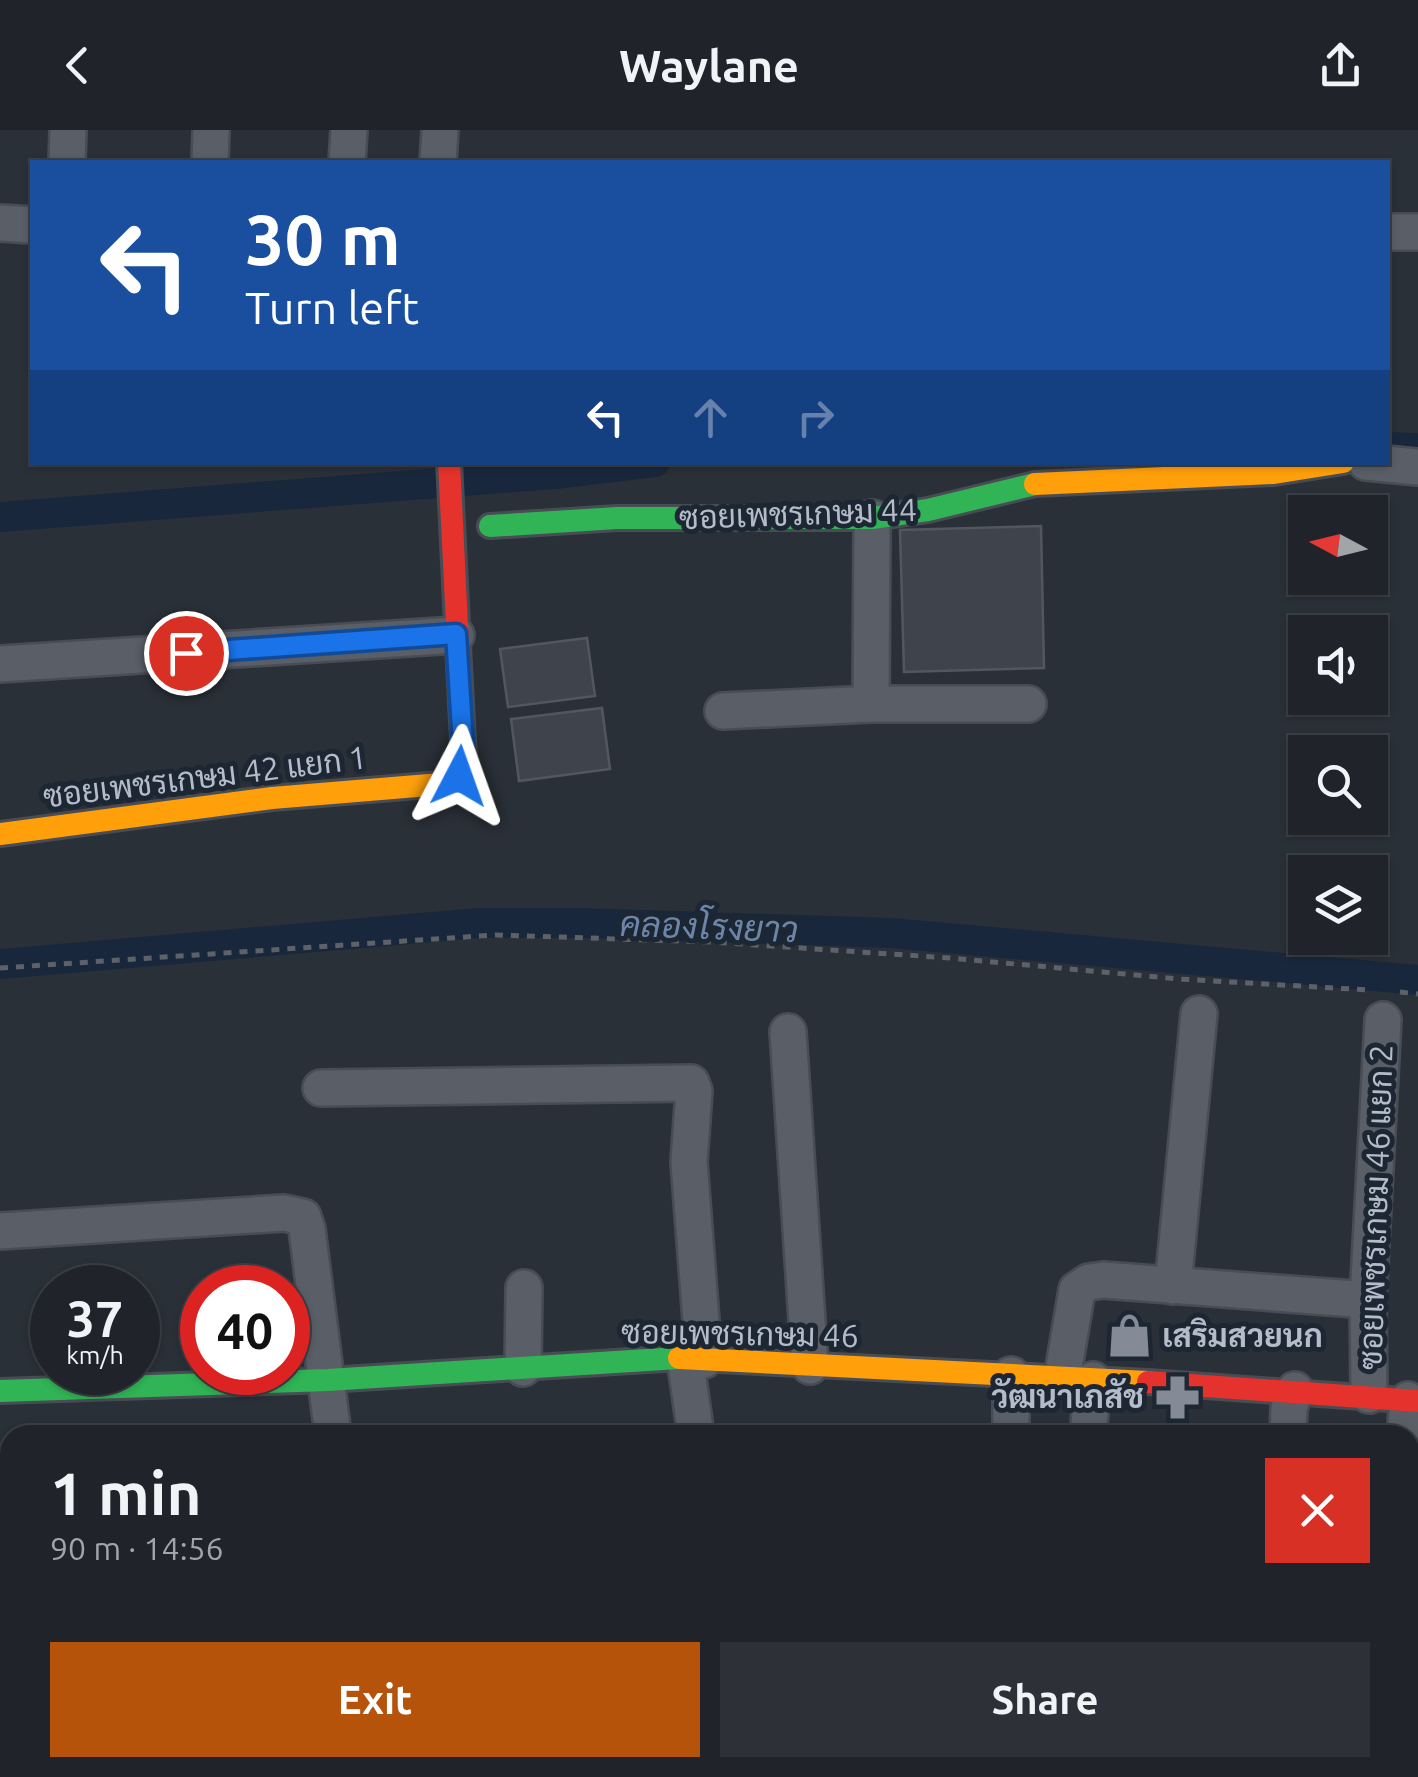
<!DOCTYPE html>
<html lang="en">
<head>
<meta charset="utf-8">
<style>
	body { margin:0; font-family:Ubuntu,Sarabun,sans-serif; background:#2d3036; color:#f1f3f6; height:100vh; display:flex; flex-direction:column; font-size:38px; white-space:nowrap }
	* { box-sizing:border-box; margin:0 }
	p { font-size:32px; color:#a2a4a8 }
	.icon { flex:none; width:55px; height:55px; fill:none; stroke:currentColor; stroke-width:2; stroke-linecap:round; stroke-linejoin:round }
	.map { position:relative; flex:1; overflow:hidden }
	.sheet { position:absolute; left:0px; top:1295px; width:1420px; height:352px; display:flex; flex-direction:column; background:#20242a; border-radius:30px 30px 0 0; box-shadow:0 2px 8px #0004,0 0 0 2px #3d4147 }
	.sheet>* { flex:none }
	.hud { position:absolute; left:30px; top:30px; width:1360px; height:305px; border-radius:0px; box-shadow:0 2px 8px #0004,0 0 0 2px #3d4147; background:#1a4fa0; color:#fff; overflow:hidden }
	.needle { width:65px; rotate:277deg }
	.tools { position:absolute; left:1288px; top:365px; display:grid; gap:20px }
	.tools a { display:grid; place-items:center; width:100px; height:100px; border-radius:0px; background:#20242a; box-shadow:0 2px 8px #0004,0 0 0 2px #3d4147; font-size:50px }
	.speed { position:absolute; left:30px; top:1135px; display:flex; gap:20px; font-size:50px; font-weight:700; text-align:center }
	.speed>* { display:grid; place-content:center; width:130px; height:130px; border-radius:50%; background:#20242a; box-shadow:0 2px 8px #0004,0 0 0 2px #3d4147; line-height:1 }
	.speed small { font-size:25px; font-weight:400 }
	.speed .limit { border:15px solid #d22; background:#fff; color:#111 }
	.pin { position:absolute; display:grid; place-items:center; width:85px; height:85px; color:#fff; margin:-42px; border:5px solid #fff; border-radius:50%; box-shadow:0 2px 10px #0007 }
	.me { position:absolute; width:110px; margin:-55px; rotate:4deg; stroke-linejoin:round; filter:drop-shadow(0 0 8px #0008) }
	.turn { display:flex; align-items:center; gap:35px; height:210px; padding:0 50px; font-size:45px }
	.turn .icon { width:130px; height:130px; stroke-width:2.5 }
	.turn b { display:block; font-size:70px; line-height:85px }
	.lanes { display:flex; align-items:center; height:95px; padding:0 50px; background:#0003; justify-content:center; gap:50px; direction:ltr }
	.lanes .off { opacity:.35 }
	.round { display:grid; place-items:center; flex:none; width:105px; height:105px; border-radius:0px; background:#2d3036 }
	.overview { display:flex; align-items:center; justify-content:space-between; height:170px; padding:0 50px }
	h1 { font-size:60px; font-weight:600; line-height:75px }
	.action { display:flex; gap:20px; margin-top:auto; padding:20px 50px }
	.action a { flex:1; height:115px; border-radius:0px; background:#b45309; color:#fff; font-size:40px; font-weight:600; line-height:115px; text-align:center }
	.action a+a { background:#2d3036; color:#f1f3f6 }
	header { display:flex; justify-content:space-between; align-items:center; height:130px; padding:0 50px; background:#20242a; font-size:45px; font-weight:600 }
	.map>svg:first-child { display:block }
</style>
</head>
<body>
<header><svg class="icon" aria-label="back" viewBox="0 0 24 24"><path d="M15 5l-7 7 7 7"/></svg>Waylane<svg class="icon" aria-label="share" viewBox="0 0 24 24"><path d="M12 15V3M7 8l5-5 5 5M5 13v7h14v-7"/></svg></header>
<div class="map">
<svg width="1418" height="1647" viewBox="0 0 1418 1647">
	<rect width="100%" height="100%" fill="#2a3038"/>
	<g fill="none" stroke-linecap="round" stroke-linejoin="round">
		<!-- canal -->
		<g stroke="#19273c" stroke-width="30">
			<polyline points="1388,317 1418,318"/>
			<polyline points="0,387 555,344 655,332"/>
			<polyline points="0,834 479,793 582,793 891,803 1418,850"/>
			<polyline points="1195,1638 1262,1647"/>
			<polyline points="515,1647 590,1638"/>
		</g>
	</g>
	<!-- building -->
	<g fill="#3f444c" stroke="#52575f" stroke-width="2.5">
		<polygon points="1041,396 1044,538 904,542 900,400"/>
		<polygon points="587,508 595,566 508,577 500,519"/>
		<polygon points="602,578 610,639 519,651 511,589"/>
	</g>
	<g fill="none" stroke-linecap="round" stroke-linejoin="round">
		<defs>
			<g id="street">
				<polyline points="67,32 68,0"/>
				<polyline points="210,32 211,0"/>
				<polyline points="347,32 349,0"/>
				<polyline points="438,32 440,0"/>
				<polyline points="0,93 32,95"/>
				<polyline points="1388,102 1418,102"/>
				<polyline points="1366,332 1418,337"/>
				<polyline points="0,534 456,505"/>
				<polyline points="871,574 872,388"/>
				<polyline points="723,581 871,574 1028,574"/>
				<polyline points="788,902 810,1236"/>
				<polyline points="321,958 691,953 694,961 689,1032 704,1230"/>
				<polyline points="0,1101 284,1083 303,1087 307,1099 333,1305"/>
				<polyline points="1173,1156 1199,884"/>
				<polyline points="685,1228 696,1305"/>
				<polyline points="523,1238 524,1158"/>
				<polyline points="1011,1245 1011,1305"/>
				<polyline points="1062,1249 1077,1160 1089,1152 1103,1150 1368,1170"/>
				<polyline points="1369,1265 1368,1170 1383,890"/>
				<polyline points="1088,1305 1093,1250"/>
				<polyline points="1288,1305 1289,1278 1295,1260"/>
				<polyline points="1405,1305 1408,1270"/>
				<polyline points="0,1380 10,1380"/>
				<polyline points="1410,1413 1418,1414"/>
				<polyline points="0,1492 10,1492"/>
				<polyline points="374,1638 375,1647"/>
				<polyline points="738,1638 740,1647"/>
				<polyline points="422,1647 479,1638"/>
			</g>
			<g id="fast">
				<polyline points="490,396 617,388 872,388 928,380 1035,354"/>
				<polyline points="0,1261 328,1250 679,1228"/>
			</g>
			<g id="slow">
				<polyline points="1035,354 1274,343 1343,332"/>
				<polyline points="0,704 272,668 453,653 464,630 459,535"/>
				<polyline points="679,1228 1148,1252"/>
			</g>
			<g id="jam">
				<polyline points="449,332 459,535"/>
				<polyline points="1148,1252 1418,1271"/>
			</g>
		</defs>
		<!-- street casing -->
		<use href="#street" stroke="#484c55" stroke-width="40"/>
		<!-- fast casing -->
		<use href="#fast" stroke="#484c55" stroke-width="28"/>
		<!-- slow casing -->
		<use href="#slow" stroke="#484c55" stroke-width="28"/>
		<!-- jam casing -->
		<use href="#jam" stroke="#484c55" stroke-width="28"/>
		<!-- path -->
		<g stroke="#5c6268" stroke-width="5" stroke-dasharray="8 8" stroke-linecap="butt">
			<polyline points="0,838 495,805 711,812 950,828 1179,849 1369,860"/>
			<polyline points="1400,862 1418,864"/>
			<polyline points="1391,1647 1391,1638"/>
		</g>
		<!-- street -->
		<use href="#street" stroke="#5a5e66" stroke-width="35"/>
		<!-- fast -->
		<use href="#fast" stroke="#30b455" stroke-width="22"/>
		<!-- slow -->
		<use href="#slow" stroke="#ff9f0a" stroke-width="22"/>
		<!-- jam -->
		<use href="#jam" stroke="#e5322d" stroke-width="22"/>
	</g>
	<g fill="none" stroke-linecap="round" stroke-linejoin="round">
		<defs>
			<polyline id="route" points="186,523 456,504 464,630 459,646"/>
		</defs>
		<!-- route casing -->
		<use href="#route" stroke="#114b97" stroke-width="25"/>
		<!-- route -->
		<use href="#route" stroke="#1a73e8" stroke-width="18"/>
	</g>
	<!-- icons -->
	<defs>
		<symbol id="shop-bare" viewBox="-9 -9 18 18"><path d="M-5-2.5h2.3a2.7 3.5 0 0 1 5.4 0H5L5.5 6h-11ZM-1.5-2.5h3a1.5 2.3 0 0 0-3 0Z" fill="#848b96" stroke="#1d2633" stroke-width="2.5" paint-order="stroke"/></symbol>
		<symbol id="pharmacy-bare" viewBox="-9 -9 18 18"><path d="M-2-6h4v4h4v4h-4v4h-4v-4h-4v-4h4Z" fill="#848b96" stroke="#1d2633" stroke-width="2.5" paint-order="stroke"/></symbol>
	</defs>
	<g fill-rule="evenodd">
		<use href="#shop-bare" x="1098" y="1174" width="63" height="63"/>
		<use href="#pharmacy-bare" x="1146" y="1236" width="63" height="63"/>
	</g>
	<g text-anchor="middle" stroke-width="10" stroke-linejoin="round" paint-order="stroke">
		<!-- street labels -->
		<g font-size="32" fill="#b4bcc9" stroke="#1d2633">
			<text transform="translate(798 384) rotate(-2)" y="11">ซอยเพชรเกษม 44</text>
			<text transform="translate(205 647) rotate(-7)" y="11">ซอยเพชรเกษม 42 แยก 1</text>
			<text transform="translate(1376 1077) rotate(-88)" y="11">ซอยเพชรเกษม 46 แยก 2</text>
			<text transform="translate(740 1204) rotate(1)" y="11">ซอยเพชรเกษม 46</text>
		</g>
		<!-- poi labels -->
		<g font-size="32" font-weight="bold" fill="#b4bcc9" stroke="#1d2633" text-anchor="start">
			<text x="1162" y="1217">เสริมสวยนก</text>
			<text x="1144" y="1278" text-anchor="end">วัฒนาเภสัช</text>
		</g>
		<!-- water labels -->
		<g font-size="35" font-style="italic" fill="#6d86a8" stroke="#1d2633">
			<text transform="translate(709 797) rotate(2)" y="12">คลองโรงยาว</text>
		</g>
	</g>
</svg>
<div class="tools">
<a><svg class="needle" viewBox="-14 -14 28 28"><path d="M0-13l5 13h-10z" fill="#e53935"/><path d="M0 13l5-13h-10z" fill="#a2a4a8"/></svg></a>
<a><svg class="icon" aria-label="sound" viewBox="0 0 24 24"><path d="M4 9h4l5-4v14l-5-4H4zM17 9q2 3 0 6"/></svg></a>
<a><svg class="icon" aria-label="search" viewBox="0 0 24 24"><circle cx="10" cy="10" r="6"/><path d="M15 15l6 6"/></svg></a>
<a><svg class="icon" aria-label="layers" viewBox="0 0 24 24"><path d="M12 4l9 5-9 5-9-5zM3 14l9 5 9-5"/></svg></a>
</div>
<div class="speed"><div>37<small>km/h</small></div><div class="limit">40</div></div>
<div class="pin" style="left:186px;top:523px;background:#d93025"><svg class="icon" aria-label="arrive" viewBox="0 0 24 24"><path d="M6 21V4h12l-3 4 3 4H6"/></svg></div>
<svg class="me" style="left:459px;top:646px" viewBox="-20 -20 40 40"><path d="M0-17L14 15 0 8-14 15z" fill="#1a73e8" stroke="#fff" stroke-width="4"/></svg>
<div class="hud">
<div class="turn"><svg class="icon" aria-label="left" viewBox="0 0 24 24"><path d="M17 20v-9H6M10 6l-5 5 5 5"/></svg><div><b>30 m</b>Turn left</div></div>
<div class="lanes"><svg class="icon" aria-label="left" viewBox="0 0 24 24"><path d="M17 20v-9H6M10 6l-5 5 5 5"/></svg><svg class="icon off" aria-label="ahead" viewBox="0 0 24 24"><path d="M12 20V5M6 11l6-6 6 6"/></svg><svg class="icon off" aria-label="right" viewBox="0 0 24 24"><path d="M7 20v-9h11M14 6l5 5-5 5"/></svg></div>
</div>
<section class="sheet">
<div class="overview"><div><h1>1 min</h1><p>90 m · 14:56</p></div><a class="round" style="background:#d93025;color:#fff"><svg class="icon" aria-label="close" viewBox="0 0 24 24"><path d="M6 6l12 12M18 6L6 18"/></svg></a></div>
<div class="action"><a>Exit</a><a>Share</a></div>
</section>
</div>
</body>
</html>
